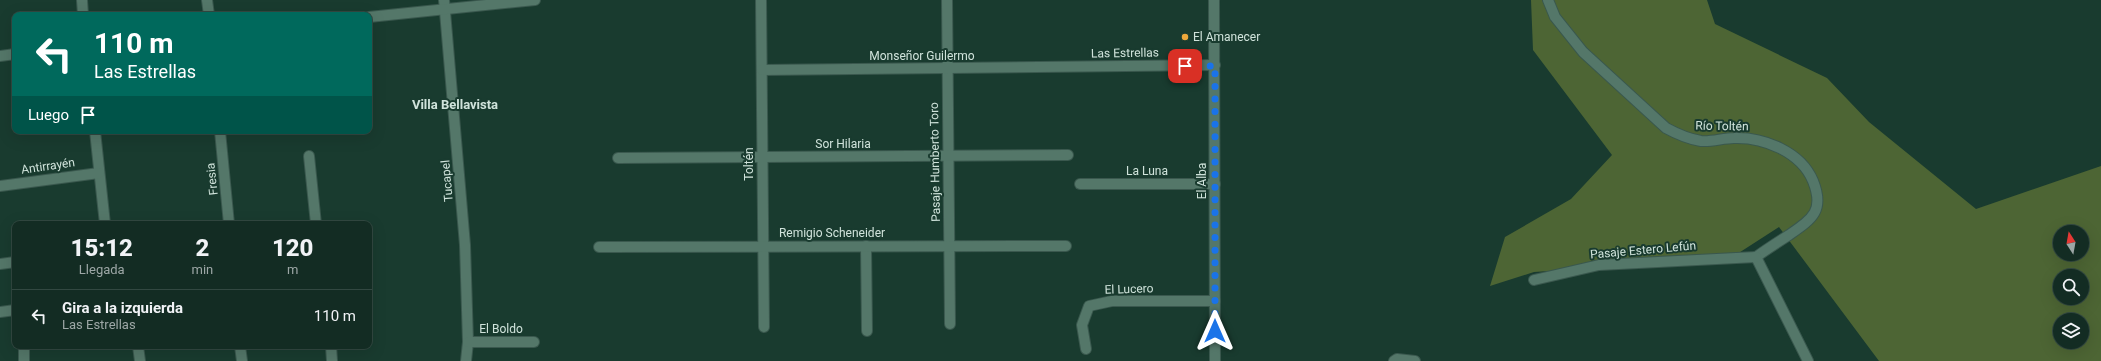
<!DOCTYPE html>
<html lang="es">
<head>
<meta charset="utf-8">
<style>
	body { margin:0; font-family:Roboto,sans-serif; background:#203830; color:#f1f3f6; height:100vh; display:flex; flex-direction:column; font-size:15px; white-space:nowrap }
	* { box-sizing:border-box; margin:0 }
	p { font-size:13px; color:#9da7a6 }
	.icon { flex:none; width:22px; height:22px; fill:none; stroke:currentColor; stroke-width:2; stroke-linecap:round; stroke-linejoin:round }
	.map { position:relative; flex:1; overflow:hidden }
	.drawer { position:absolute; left:12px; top:221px; width:360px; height:128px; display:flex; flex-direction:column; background:#132c23; border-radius:8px; box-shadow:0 4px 16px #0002,0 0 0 1px #324841 }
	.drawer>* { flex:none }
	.guide { position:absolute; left:12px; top:12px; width:360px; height:122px; border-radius:8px; box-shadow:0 4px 16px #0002,0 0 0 1px #324841; background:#00695c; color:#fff; overflow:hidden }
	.needle { width:26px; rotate:349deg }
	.fabs { position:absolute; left:2053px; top:225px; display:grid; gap:8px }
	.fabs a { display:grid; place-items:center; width:36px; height:36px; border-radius:50%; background:#132c23; box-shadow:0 4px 16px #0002,0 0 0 1px #324841; font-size:20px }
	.pin { position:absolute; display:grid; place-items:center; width:34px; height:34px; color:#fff; margin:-17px; border-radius:8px; box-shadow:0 2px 6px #0006 }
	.me { position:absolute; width:44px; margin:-22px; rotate:0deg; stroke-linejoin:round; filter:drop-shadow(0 0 3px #0008) }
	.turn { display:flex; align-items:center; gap:14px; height:84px; padding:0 16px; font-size:18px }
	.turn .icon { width:52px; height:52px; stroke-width:2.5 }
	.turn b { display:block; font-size:28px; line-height:34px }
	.then { display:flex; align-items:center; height:38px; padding:0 16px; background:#0003; gap:8px; font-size:15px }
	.eta { display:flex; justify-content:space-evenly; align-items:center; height:68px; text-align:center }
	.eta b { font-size:24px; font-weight:800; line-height:28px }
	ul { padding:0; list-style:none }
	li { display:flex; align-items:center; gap:12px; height:52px; padding:0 16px; border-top:1px solid #324841 }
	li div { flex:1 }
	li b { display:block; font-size:15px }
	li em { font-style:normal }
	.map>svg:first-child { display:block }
</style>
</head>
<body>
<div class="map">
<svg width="2101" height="361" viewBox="0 0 2101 361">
	<rect width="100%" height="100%" fill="#193b2f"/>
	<!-- green -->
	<path fill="#4d6534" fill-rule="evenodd" d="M1531,0H1707L1715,24L1827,78L1869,122L1976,209L2101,166V361H1879L1779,227L1734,256L1672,263L1534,272L1490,286L1505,237L1571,199L1612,155L1533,50ZM2060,232H2082V254H2060ZM2060,276H2082V298H2060ZM2060,320H2082V342H2060Z"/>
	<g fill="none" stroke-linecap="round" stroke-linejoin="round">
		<defs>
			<g id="minor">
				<polyline points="82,0 83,15"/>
				<polyline points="207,0 209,15"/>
				<polyline points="444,0 465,245 468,342 466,361"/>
				<polyline points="761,0 764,327"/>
				<polyline points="947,0 950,324"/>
				<polyline points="1214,0 1215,361"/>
				<path d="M1548,0L1555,17L1583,52L1666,128C1677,134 1688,139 1701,141C1712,142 1723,138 1734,138C1764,137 1801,152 1813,181C1825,211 1812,219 1789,235C1778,242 1767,249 1756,257"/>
				<polyline points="369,17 535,0"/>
				<polyline points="0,56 15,54"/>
				<polyline points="762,70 1215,65"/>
				<polyline points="95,131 105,224"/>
				<polyline points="220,131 229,224"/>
				<polyline points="309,156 316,224"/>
				<polyline points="618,158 1068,155"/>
				<polyline points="1080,184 1215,184"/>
				<polyline points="0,186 99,173"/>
				<polyline points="866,246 867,331"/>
				<polyline points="599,247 1066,246"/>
				<polyline points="1756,257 1808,361"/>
				<polyline points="0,264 15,262"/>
				<polyline points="1534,280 1599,265 1756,257"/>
				<polyline points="0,312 15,310"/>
				<polyline points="468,342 534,342"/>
				<polyline points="24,346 24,361"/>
				<polyline points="138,346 140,361"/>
				<polyline points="240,346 242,361"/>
				<polyline points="331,346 332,361"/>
				<polyline points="1086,349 1082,325 1089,306 1112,301 1215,301"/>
				<polyline points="1394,361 1397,359 1415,361"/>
			</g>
		</defs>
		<!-- minor casing -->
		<use href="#minor" stroke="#3a584e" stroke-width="12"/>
		<!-- minor -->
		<use href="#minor" stroke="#547769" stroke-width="10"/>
	</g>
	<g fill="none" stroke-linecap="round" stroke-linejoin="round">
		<!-- route -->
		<polyline stroke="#1a73e8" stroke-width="7" stroke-dasharray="0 12.6" points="1185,66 1215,66 1215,331"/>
	</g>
	<!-- markers -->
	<circle fill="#eda83b" stroke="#193b2f" stroke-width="1.5" cx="1185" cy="37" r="4"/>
	<g text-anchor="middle" stroke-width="4" stroke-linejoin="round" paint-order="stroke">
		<!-- poi labels -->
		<g font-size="12" fill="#d0e3db" stroke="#193b2f" text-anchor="start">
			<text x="1193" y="41">El Amanecer</text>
		</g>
		<!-- street labels -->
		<g font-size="12" fill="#d0e3db" stroke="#193b2f">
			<text transform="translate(1125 53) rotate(-1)" y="4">Las Estrellas</text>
			<text x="922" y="60">Monseñor Guilermo</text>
			<text transform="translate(1722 126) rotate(1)" y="4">Río Toltén</text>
			<text x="843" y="148">Sor Hilaria</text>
			<text transform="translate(935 162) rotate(-91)" y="4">Pasaje Humberto Toro</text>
			<text transform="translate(749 164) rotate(-90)" y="4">Toltén</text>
			<text transform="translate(48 166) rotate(-8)" y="4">Antirrayén</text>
			<text x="1147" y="175">La Luna</text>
			<text transform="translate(212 179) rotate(-96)" y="4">Fresia</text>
			<text transform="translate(447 181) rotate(-95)" y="4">Tucapel</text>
			<text transform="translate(1202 181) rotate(-90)" y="4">El Alba</text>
			<text x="832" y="237">Remigio Scheneider</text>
			<text transform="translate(1643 250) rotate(-5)" y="4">Pasaje Estero Lefún</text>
			<text transform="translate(1129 289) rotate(-2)" y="4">El Lucero</text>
			<text x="501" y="333">El Boldo</text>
		</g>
		<!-- neighbourhood labels -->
		<g font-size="13" font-weight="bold" fill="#d0e3db" stroke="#193b2f">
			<text x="455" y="109">Villa Bellavista</text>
		</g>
	</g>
</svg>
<div class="fabs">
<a><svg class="needle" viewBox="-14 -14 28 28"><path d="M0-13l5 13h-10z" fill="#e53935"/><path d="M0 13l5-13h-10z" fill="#9da7a6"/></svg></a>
<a><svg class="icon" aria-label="search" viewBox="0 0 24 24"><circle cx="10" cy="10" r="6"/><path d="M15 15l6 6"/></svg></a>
<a><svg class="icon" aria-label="layers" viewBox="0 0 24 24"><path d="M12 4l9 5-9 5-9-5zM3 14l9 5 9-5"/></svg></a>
</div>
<div class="pin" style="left:1185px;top:66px;background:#d93025"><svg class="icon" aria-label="arrive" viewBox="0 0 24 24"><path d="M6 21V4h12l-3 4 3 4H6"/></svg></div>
<svg class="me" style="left:1215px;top:331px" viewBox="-20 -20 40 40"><path d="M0-17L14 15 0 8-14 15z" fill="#1a73e8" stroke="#fff" stroke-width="4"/></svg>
<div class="guide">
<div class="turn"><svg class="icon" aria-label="left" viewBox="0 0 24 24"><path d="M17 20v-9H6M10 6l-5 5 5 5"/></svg><div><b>110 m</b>Las Estrellas</div></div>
<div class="then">Luego<svg class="icon" aria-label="arrive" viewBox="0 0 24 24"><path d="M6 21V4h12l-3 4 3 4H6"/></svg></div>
</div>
<section class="drawer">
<div class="eta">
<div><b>15:12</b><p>Llegada</p></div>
<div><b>2</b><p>min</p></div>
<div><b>120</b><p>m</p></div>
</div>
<ul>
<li><svg class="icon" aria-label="left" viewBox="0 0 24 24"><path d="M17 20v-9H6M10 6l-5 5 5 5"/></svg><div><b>Gira a la izquierda</b><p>Las Estrellas</p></div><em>110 m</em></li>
</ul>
</section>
</div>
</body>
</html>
